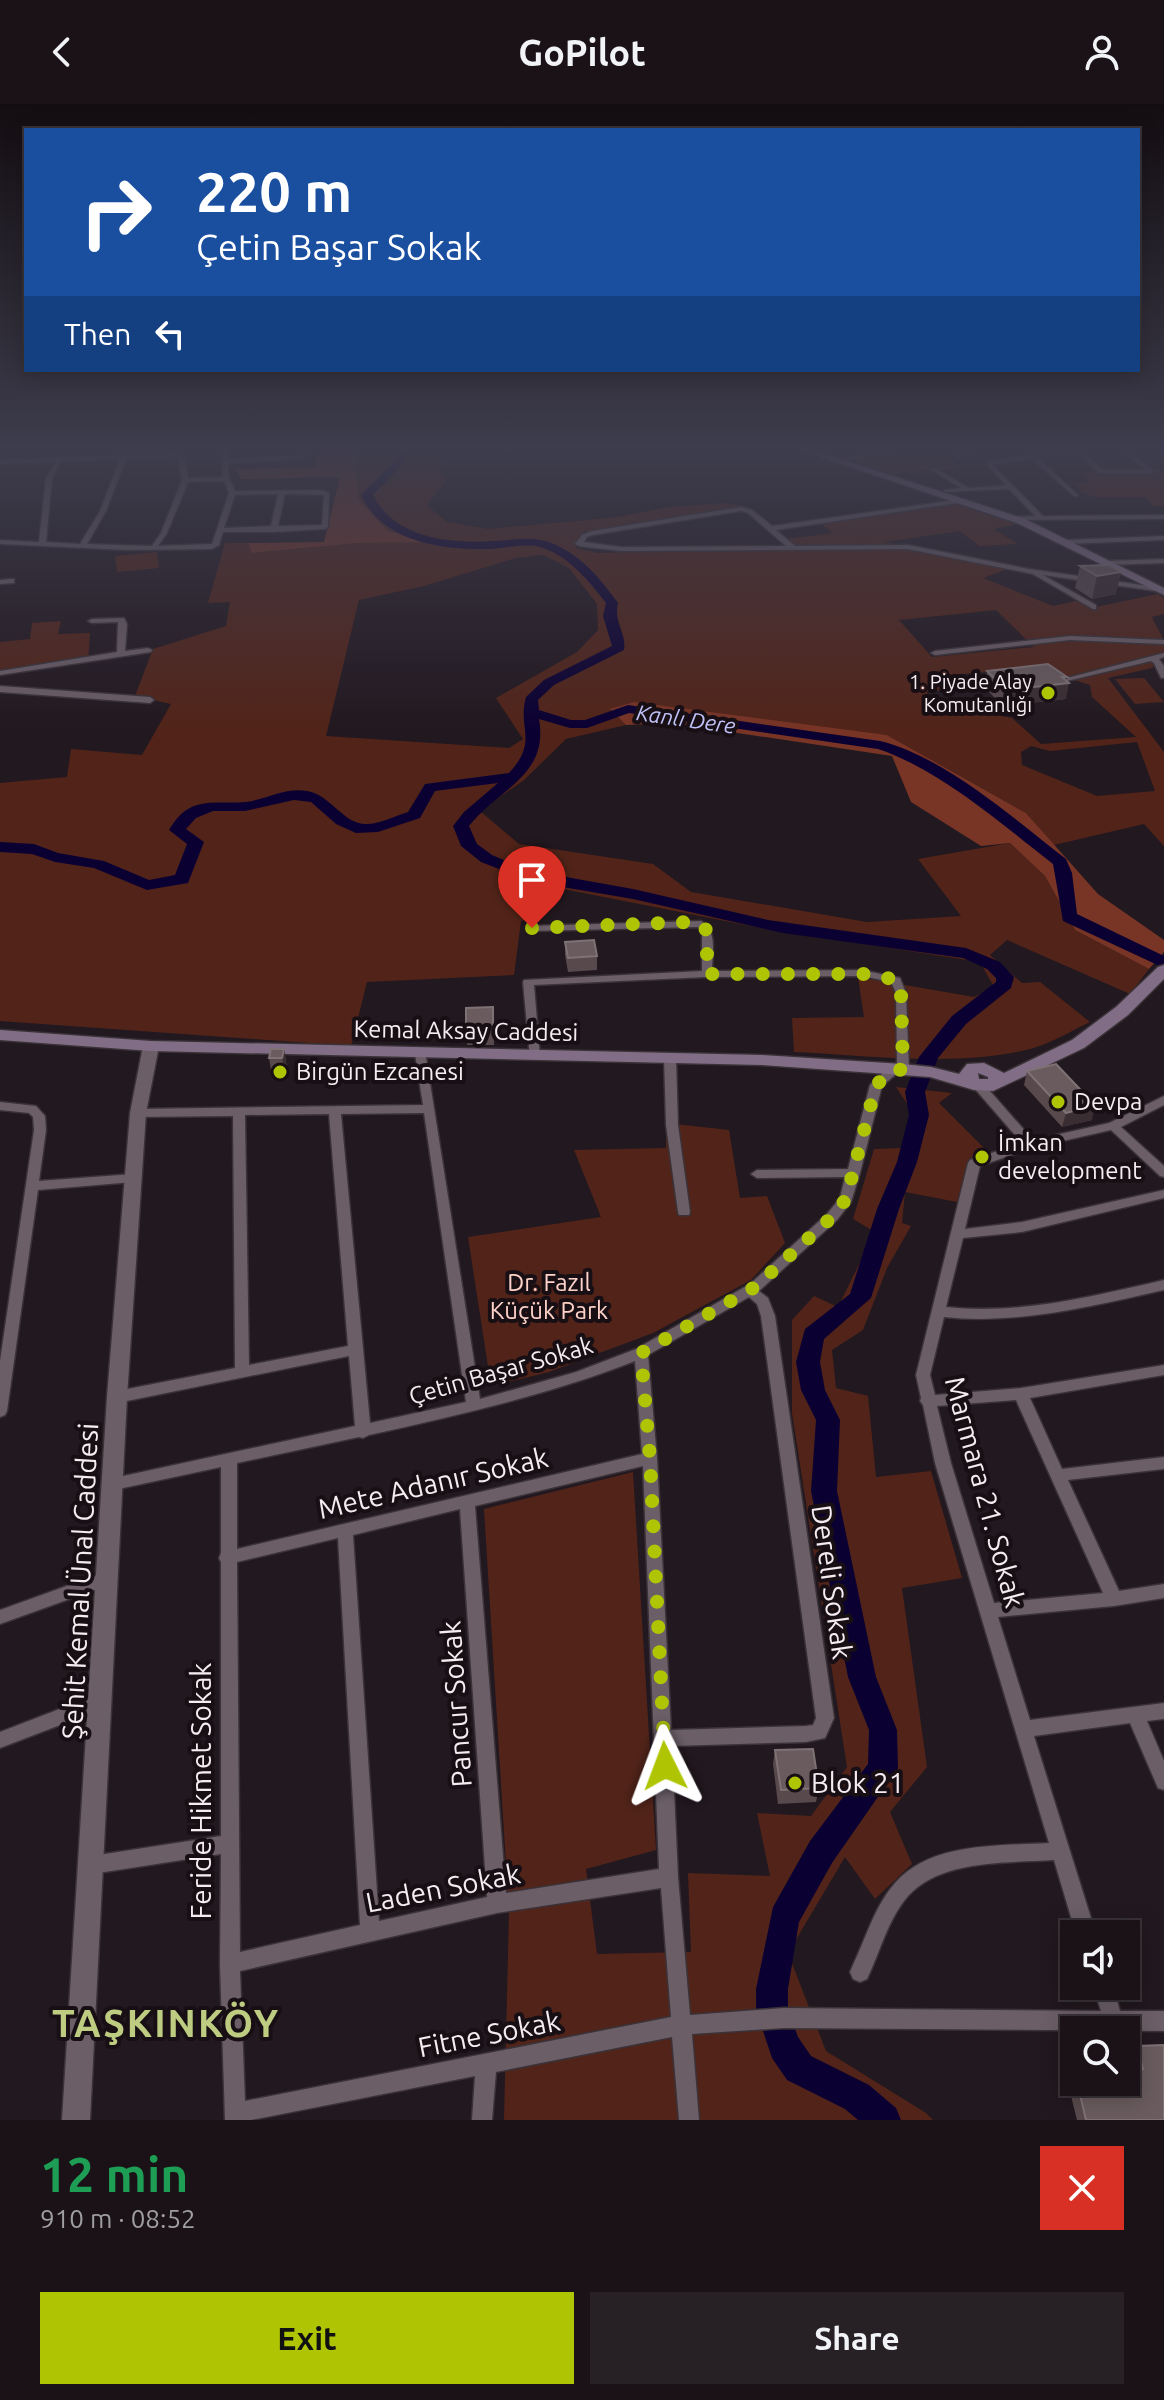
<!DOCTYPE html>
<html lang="en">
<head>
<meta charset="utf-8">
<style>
	body { margin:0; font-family:Ubuntu,sans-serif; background:#272024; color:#f1f3f6; height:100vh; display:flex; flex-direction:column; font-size:30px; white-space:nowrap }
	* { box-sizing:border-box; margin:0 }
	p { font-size:26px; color:#9f9ea1 }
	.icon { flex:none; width:44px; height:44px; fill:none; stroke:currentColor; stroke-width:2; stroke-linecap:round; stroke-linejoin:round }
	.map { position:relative; height:2016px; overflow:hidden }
	.details { display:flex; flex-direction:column; background:#1a1217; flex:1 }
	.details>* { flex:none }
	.hud { position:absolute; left:24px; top:24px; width:1116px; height:244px; border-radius:0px; box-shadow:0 4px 20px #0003,0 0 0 2px #383236; background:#1a4fa0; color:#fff; overflow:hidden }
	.tools { position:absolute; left:1060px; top:1816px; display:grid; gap:16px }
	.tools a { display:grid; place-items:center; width:80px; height:80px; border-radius:0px; background:#1a1217; box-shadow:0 4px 20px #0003,0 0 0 2px #383236; font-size:40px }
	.pin { position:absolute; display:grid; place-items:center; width:68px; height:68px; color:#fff; margin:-82px -34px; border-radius:50% 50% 50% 0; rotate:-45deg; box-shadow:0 0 8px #0007 }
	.pin .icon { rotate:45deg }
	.me { position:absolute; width:88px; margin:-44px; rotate:357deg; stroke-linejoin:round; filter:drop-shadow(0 0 6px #0008) }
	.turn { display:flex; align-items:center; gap:28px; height:168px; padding:0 40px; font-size:36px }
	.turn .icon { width:104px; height:104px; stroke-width:2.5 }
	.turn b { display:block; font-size:56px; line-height:68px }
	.then { display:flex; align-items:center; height:76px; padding:0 40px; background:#0003; gap:16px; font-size:30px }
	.round { display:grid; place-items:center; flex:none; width:84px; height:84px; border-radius:0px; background:#272024 }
	.summary { display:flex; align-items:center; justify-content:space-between; height:136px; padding:0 40px }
	h1 { font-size:48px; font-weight:700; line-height:60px; color:#1e9e55 }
	.action { display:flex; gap:16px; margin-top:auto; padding:16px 40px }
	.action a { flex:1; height:92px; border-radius:0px; background:#afc504; color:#111; font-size:32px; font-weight:700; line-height:92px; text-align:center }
	.action a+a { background:#272024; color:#f1f3f6 }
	header { display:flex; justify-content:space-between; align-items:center; height:104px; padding:0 40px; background:#1a1217; font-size:36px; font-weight:700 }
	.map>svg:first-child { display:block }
</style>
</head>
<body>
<header><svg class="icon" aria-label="back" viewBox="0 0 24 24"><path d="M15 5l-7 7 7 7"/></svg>GoPilot<svg class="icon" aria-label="person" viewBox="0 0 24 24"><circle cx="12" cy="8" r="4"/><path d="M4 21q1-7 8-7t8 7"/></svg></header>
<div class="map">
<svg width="1164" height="2016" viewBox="0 0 1164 2016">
	<rect width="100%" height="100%" fill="#22181f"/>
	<!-- green -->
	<g fill="#522419" fill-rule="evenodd">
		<path d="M355,345H407L443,356L439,365L447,376L427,401L447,418L488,425L619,413L668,403L723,399L748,402L583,428L576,444L598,449L794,443L786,435L833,429L816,416L947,397L1018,420L993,425L1018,440L979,442L960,427L884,438L1008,465L983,474L1053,502L1076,497L1091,504L1158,490L1164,494V510L1152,513L1164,537V551L1152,564L1108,574L1164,648V742L1144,720L1054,741L1026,709L887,631L610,605L626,621L566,635L524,676L480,707L519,740L653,760L691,788L867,818L961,812L918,755L1010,739L1045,772L1075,826L1149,865L1130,890L1007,836L990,851L1022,879L1040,878L1090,918C1075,925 1060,934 1045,940C977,966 868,951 794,948L792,914L864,913L858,873L974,893L994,883L980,858L756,823L553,783L544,811L521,817L514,871L367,878L351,942L0,917V679L67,673L71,645L142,651L171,600L135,592L153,545L226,522L230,498L208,499L225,439H248L253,449L359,439L426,437L388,427L358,395ZM543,451L569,464L597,500L598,526L577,548L496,594L523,635L509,644L326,632L359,496L424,482L516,454ZM996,506L1034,543L932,553L899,516ZM1037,564L1090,581L1092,593L1136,633L1041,640L1012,614L976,607L945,609L926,588L962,584V570ZM1137,638L1155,687L1097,692L1022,661L1021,648L1031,642L1050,647Z"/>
		<polygon points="923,345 939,345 961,364 889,370 850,357"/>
		<polygon points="1156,366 1164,366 1164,402 1153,402 1145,393 1096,393 1077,388 1082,387 1075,380 1067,379 1089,378 1079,368"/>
		<polygon points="157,448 159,464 117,468 115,452"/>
		<polygon points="61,517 58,530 90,529 88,558 0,571 0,538 30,535 32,519"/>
		<polygon points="1144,574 1164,598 1135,600 1115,575"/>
		<polygon points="896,983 952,989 939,999 985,1045 968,1057 957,1098 905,1088 902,1119 911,1122 887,1164 863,1226 832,1246 836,1284 868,1292 876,1373 931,1367 962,1474 902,1484 927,1663 890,1708 912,1760 875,1795 845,1753 788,1849 826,1947 926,2009 933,2016 504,2016 509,1809 484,1405 633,1368 656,1746 586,1765 597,1850 691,1848 688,1769 770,1772 757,1709 811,1712 847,1663 792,1309 792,1216 814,1192 838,1203 875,1128 853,1115 874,1045 903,1044 912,1007"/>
		<polygon points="666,1019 729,1026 740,1094 767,1092 785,1139 751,1176 653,1229 549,1268 491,1282 468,1133 601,1113 574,1046 666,1044"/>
	</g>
	<!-- forest -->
	<g fill="#783425">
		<polygon points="317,345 355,345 358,395 388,427 431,438 359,439 252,449 248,439 324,438 340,373 241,375 235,365 315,363"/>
		<polygon points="634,598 887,631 1026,709 1098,790 1164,836 1164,848 1149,865 1075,826 1045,772 1010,739 981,742 911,698 892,652 671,619 626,621 610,605"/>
	</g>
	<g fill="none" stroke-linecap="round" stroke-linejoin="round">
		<!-- river -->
		<path fill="#0b0032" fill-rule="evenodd" d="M390,345H401L407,350L405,358L373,391C394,434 450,440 493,437C512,436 531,432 549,438C579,449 600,474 618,499C613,517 627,530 624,546L554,581L538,596L539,606L571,616H585L628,601L880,637C945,653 1013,714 1066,755L1072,769L1077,810L1164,852V864L1063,817L1053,760C1003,721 939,665 878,645L629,609L587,624H570L539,615C549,672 499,684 469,722L477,740L492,751L527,766L633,785L768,816L966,844L1000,858L1014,873L1011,884L966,920L938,954L925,988L929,1011L917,1058L899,1105L871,1194L824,1235L820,1258L825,1286L840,1316L837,1387L876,1573L897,1626L898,1664L832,1759L799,1818L788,1885V1906L798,1933L811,1952L869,1981L896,2004L901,2016H858L845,2005L787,1976L772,1954L756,1906V1885L773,1803L810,1737L868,1660L869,1626L848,1573L811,1387L816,1316L801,1286L796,1258L805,1225L850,1190L877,1105L897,1058L909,1011L905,988L919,953L952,912L996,878V874L987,865L963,854L783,829L633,795L533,778L481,758L461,742L453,722L464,708L498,679L435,687L420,714L378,728L356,729L336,720L311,698L294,696L245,707H213L196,714L186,725L204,738L188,779L147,786L94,764L55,758L32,750L0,748V738L34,740L58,749L104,757L149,776L175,771L187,740L169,726C190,690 213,701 246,698C267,695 286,683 307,687C331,691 343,720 366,720C380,720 395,712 408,708L425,680L509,669C539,637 517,624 526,593L544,576L612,542L603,512L606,499C589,477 568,451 540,443C525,439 507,444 491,445C443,446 383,439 361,391L396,355L397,351Z"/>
		<defs>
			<g id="minor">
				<polygon points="0,345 3,345 2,347 0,348"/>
				<path d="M124,345H130L128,351L178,349L177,345H183L188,374L223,373L222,345H228V355L299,351L304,349V345H310L309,351L300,355L228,359V371L235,387L322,386L329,389L328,423L325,425L274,428H223L219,441L212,445L128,446L0,440V436L39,438L46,374L56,358L0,360V356L121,351ZM178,353L182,376L161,429L152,442L87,440L106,407L126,355ZM120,355L100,407L80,440L46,438L52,374L62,357ZM224,377L229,389L212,440L158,442L167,429L188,378ZM278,390L271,422L224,424L235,391ZM285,390L324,391L322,421L278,422Z"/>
				<polygon points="896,345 910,345 835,358 832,356"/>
				<polygon points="1067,345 1081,345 1103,366 1145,366 1121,345 1127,345 1154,368 1151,370 1099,369 1075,347 1037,353 1077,390 1078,391 1075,393 1031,354 993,361 1043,412 1164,411 1164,415 1014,416 1012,415 1012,413 1035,412 1009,385 944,388 944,386 961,384 930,365 935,364 969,384 1006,381 988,362 989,357"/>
				<path d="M962,395L965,397L964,398L776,426L795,442L908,441L1029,465L1156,483L1160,485L1156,487L1043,471L1096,501V505H1093L1033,470L908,445L621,447L579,442L575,440L582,431L592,427L741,403L752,406L772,422ZM741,407L748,409L786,442L621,443L584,438L587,433L593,431Z"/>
				<polygon points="1164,432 1164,436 1064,440 1060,438 1064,436"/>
				<polygon points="1164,455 1164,459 1106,461 1102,459 1106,457"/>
				<polygon points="11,475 14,475 14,479 0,480 0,476"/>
				<polygon points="124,514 127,520 125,547 148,544 152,546 151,548 0,571 0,567 117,548 118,518 92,519 88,517 92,515"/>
				<polygon points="1070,532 1164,536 1164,540 1070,536 935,551 931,549 935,547"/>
				<polygon points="1164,549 1164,553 1159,555 1164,562 1164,574 1161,574 1154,559 1151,557 1067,577 1063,575"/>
				<polygon points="0,582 150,593 154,596 150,599 0,588"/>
				<path d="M701,817C718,827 712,849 712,867L862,866L900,874L906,889L909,965L907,968L895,971L882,982L860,1069L851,1098L837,1116L759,1187L768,1194L775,1212L834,1614L825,1634L806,1638L672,1642L678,1773L690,1911L784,1904L1101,1907L1093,1882H1113L1120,1907H1164V1927L784,1924L692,1930L699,2016H679L672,1933L496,1968L492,2016H472L475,1972L251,2016H225L220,1860L221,1750L92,1770L85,1767L83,1761L85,1755L92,1752L221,1732V1458L219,1454L221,1449V1363L114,1386L109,1384L106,1380L109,1376L114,1374L355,1322L349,1252L117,1299L112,1297L110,1293L112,1289L117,1287L235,1264L233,1012L138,1013L132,1009L138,1005L423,1001L415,950L421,946L425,947L480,1295L576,1268L636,1245L750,1180L827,1110L840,1094L845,1073L757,1074L751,1070L757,1066L848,1065L870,981L887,965L897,963L896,889L891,878L862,872L707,873L534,881L540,952L538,955H530L523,878L524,876L702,867V827L698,823L532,827L528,826L527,824L528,822ZM424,1009L466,1298L370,1319L341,1010ZM329,1010L348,1242L249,1261L245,1011ZM749,1193L757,1200L761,1212L816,1614L813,1621L806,1622L671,1626L657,1354L648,1251ZM635,1257L642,1350L237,1445V1359L359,1333L363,1334L369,1331C459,1311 548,1291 635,1257ZM643,1362L659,1765L506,1789L475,1402ZM460,1405L487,1793L379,1817L353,1431ZM338,1434L360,1821L240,1848L237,1458ZM661,1784L671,1913L245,1997L240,1867L497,1809Z"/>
				<polygon points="670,950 676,954 678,1021 690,1108 689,1111 679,1111 678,1108 666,1021 664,954"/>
				<path d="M979,978L983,979L1033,1036L1109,1019L1164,992V1001L1121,1023L1164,1062V1073L1160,1072L1111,1026L1032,1044L980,1062L965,1125L1022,1118L1164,1086V1094L1022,1128L963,1134L946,1203C1019,1211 1094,1192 1164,1176V1186C1093,1202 1017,1221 944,1213L930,1271L935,1291L1021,1284L1164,1261V1271L1030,1294L1062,1365L1164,1353V1365L1068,1376L1119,1487L1164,1480V1494L1114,1502L998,1513L1030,1616L1164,1599V1615L1147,1617L1164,1657V1686L1158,1684L1130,1619L1034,1632L1096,1830H1076L1054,1756C1009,1759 941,1755 908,1792C888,1815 880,1848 867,1875L860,1878L853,1875L850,1868L853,1861C866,1834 875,1801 896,1778C932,1738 1000,1742 1049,1739L935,1359L923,1301L920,1297L921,1294L916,1271L968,1059L970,1056L1022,1039L975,985L973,982ZM1016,1296L1103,1489L994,1499L951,1359L937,1302Z"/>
				<polygon points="0,998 36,1002 45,1012 46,1026 39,1077 133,1070 139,1074 133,1078 38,1086 7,1307 5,1311 0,1313 0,1257 34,1026 33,1013 29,1009 0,1006"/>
				<polygon points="108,1467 114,1469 116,1474 114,1479 0,1520 0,1506"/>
				<polygon points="101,1589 107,1591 110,1597 107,1603 0,1644 0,1628"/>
			</g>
			<polygon id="tertiary" points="151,937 159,942 146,1009 127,1293 90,2016 62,2016 107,1293 130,1009 143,942"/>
			<g id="secondary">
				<polygon points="796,345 810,345 1025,415 1164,484 1164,491 1017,419"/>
				<path d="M1164,861V875L1128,911L1084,944L993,987L974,986L930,973L762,961L151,947L0,936V926L151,937L762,951L903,960L931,963L959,970L967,960L984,959L1004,969L1072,936L1116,903L1158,863ZM978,969L988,973V975H979Z"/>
			</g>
		</defs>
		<!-- minor casing -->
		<use href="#minor" stroke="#3a3237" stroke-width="3"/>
		<!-- tertiary casing -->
		<use href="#tertiary" stroke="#3a3237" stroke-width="3"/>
		<!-- secondary casing -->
		<use href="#secondary" stroke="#3a3237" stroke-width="3"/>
		<!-- minor -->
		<use href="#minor" fill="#6b5e67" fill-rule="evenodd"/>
		<!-- tertiary -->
		<use href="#tertiary" fill="#6b5e67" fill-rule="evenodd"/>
		<!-- secondary -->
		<use href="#secondary" fill="#816e86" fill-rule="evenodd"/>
	</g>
	<!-- wall -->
	<g fill="#58494c">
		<polygon points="948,345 973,345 975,347 974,353 956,354"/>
		<polygon points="1109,461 1116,490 1092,495 1075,484 1080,462"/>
		<polygon points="987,567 1067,573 1066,595 1003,602 984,583"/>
		<polygon points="565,838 597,852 597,866 568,868 565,851"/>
		<polygon points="493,903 494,941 467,941 466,904"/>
		<polygon points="284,945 287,964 285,973 272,973 269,954"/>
		<polygon points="1027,967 1092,1016 1062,1023 1024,981"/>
		<polygon points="775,1646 819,1684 816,1698 778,1700 773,1660"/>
		<polygon points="1137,1942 1164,2016 1077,2016 1068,1980 1074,1968 1074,1978 1126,1978 1133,1966 1130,1955"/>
	</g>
	<!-- shaded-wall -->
	<g fill="#3b2e33">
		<polygon points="1121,468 1116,490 1092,495 1097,472"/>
		<polygon points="1067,573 1065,580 1069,579 1066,595 1003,602 1006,586"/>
		<polygon points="284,945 287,964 285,973 282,954"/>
		<polygon points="1095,1001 1092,1016 1062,1023 1066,1009"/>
	</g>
	<!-- building -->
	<g fill="#695b5e" stroke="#7e7275" stroke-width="2">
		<polygon points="954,345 973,345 975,347 957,348"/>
		<polygon points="1109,461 1121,468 1097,472 1080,462"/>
		<polygon points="1048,560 1067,573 1062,573 1069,579 1006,586 987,567"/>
		<polygon points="594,836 597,852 568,854 565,838"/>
		<polygon points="493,903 493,927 466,927 466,904"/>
		<polygon points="271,945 284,945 282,954 269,954"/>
		<polygon points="1056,960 1095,1001 1066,1009 1027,967"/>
		<polygon points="813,1645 819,1684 781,1686 775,1646"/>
		<polygon points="1164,1941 1164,2016 1086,2016 1077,1978 1126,1978 1126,1966 1143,1965 1137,1942"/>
	</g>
	<!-- sky -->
	<linearGradient id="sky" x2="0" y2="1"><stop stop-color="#130d11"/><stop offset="0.55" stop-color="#3e3d4d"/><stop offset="1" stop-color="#3e3d4d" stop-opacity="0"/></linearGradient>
	<rect width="1164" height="627" fill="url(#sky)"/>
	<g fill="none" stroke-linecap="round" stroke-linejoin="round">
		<!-- route -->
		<polyline stroke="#afc504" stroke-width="14" stroke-dasharray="0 25.2" points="532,824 689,818 701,820 707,827 707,870 871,870 896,876 901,889 903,965 891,968 876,981 846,1095 832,1113 755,1183 641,1249 650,1354 665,1662"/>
	</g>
	<!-- markers -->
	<g fill="#afc504" stroke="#180f15" stroke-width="3">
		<circle cx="1048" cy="589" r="8"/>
		<circle cx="280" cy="968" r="8"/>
		<circle cx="1058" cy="998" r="8"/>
		<circle cx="982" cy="1053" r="8"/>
		<circle cx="795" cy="1679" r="8"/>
	</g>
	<g text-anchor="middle" stroke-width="8" stroke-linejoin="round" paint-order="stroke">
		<!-- far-poi labels -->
		<g font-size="20" fill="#f4ecf1" stroke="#180f15" text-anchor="end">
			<text x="1032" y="585">1. Piyade Alay<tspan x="1032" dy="23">Komutanlığı</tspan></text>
		</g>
		<!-- far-water labels -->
		<g font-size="22" font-style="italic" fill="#bfc1f8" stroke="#180f15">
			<text transform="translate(686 615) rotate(8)" y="8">Kanlı Dere</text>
		</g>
		<!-- street labels -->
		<g font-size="24" fill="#f4ecf1" stroke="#180f15">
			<text transform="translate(466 927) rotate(1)" y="8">Kemal Aksay Caddesi</text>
			<text transform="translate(501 1267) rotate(-16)" y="8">Çetin Başar Sokak</text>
		</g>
		<!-- poi labels -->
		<g font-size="24" fill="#f4ecf1" stroke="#180f15" text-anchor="start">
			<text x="296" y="976">Birgün Ezcanesi</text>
			<text x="1074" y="1006">Devpa</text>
			<text x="998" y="1047">İmkan<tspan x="998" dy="28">development</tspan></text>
		</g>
		<!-- park labels -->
		<g font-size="24" fill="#fed2c8" stroke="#180f15">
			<text x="549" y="1187">Dr. Fazıl<tspan x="549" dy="28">Küçük Park</tspan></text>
		</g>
		<!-- near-street labels -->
		<g font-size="28" fill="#f4ecf1" stroke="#180f15">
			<text transform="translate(433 1379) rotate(-13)" y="10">Mete Adanır Sokak</text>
			<text transform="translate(985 1388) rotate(75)" y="10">Marmara 21. Sokak</text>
			<text transform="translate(80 1477) rotate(-87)" y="10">Şehit Kemal Ünal Caddesi</text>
			<text transform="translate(832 1478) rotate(82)" y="10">Dereli Sokak</text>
			<text transform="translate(456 1600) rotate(-94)" y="10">Pancur Sokak</text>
			<text transform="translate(201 1687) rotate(-90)" y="10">Feride Hikmet Sokak</text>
			<text transform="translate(443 1784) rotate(-11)" y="10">Laden Sokak</text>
			<text transform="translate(489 1930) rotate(-11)" y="10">Fitne Sokak</text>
		</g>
		<!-- near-poi labels -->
		<g font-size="28" fill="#f4ecf1" stroke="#180f15" text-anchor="start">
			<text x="811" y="1689">Blok 21</text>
		</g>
		<!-- near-district labels -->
		<g font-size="38" font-weight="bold" letter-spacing="2" fill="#bdcc80" stroke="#180f15">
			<text x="166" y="1933">TAŞKINKÖY</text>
		</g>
	</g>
</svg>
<div class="tools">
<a><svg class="icon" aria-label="sound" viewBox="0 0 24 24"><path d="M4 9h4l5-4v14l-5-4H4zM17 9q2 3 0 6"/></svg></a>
<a><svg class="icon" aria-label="search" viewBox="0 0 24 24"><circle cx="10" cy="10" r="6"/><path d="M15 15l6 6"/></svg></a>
</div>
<div class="pin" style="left:532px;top:824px;background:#d93025"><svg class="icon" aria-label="arrive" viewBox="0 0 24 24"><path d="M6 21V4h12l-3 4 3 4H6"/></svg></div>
<svg class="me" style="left:665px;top:1662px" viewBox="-20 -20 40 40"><path d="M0-17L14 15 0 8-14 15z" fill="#afc504" stroke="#fff" stroke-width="4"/></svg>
<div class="hud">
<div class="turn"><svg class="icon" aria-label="right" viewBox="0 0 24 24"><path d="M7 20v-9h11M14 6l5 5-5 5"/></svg><div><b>220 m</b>Çetin Başar Sokak</div></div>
<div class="then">Then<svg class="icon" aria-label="left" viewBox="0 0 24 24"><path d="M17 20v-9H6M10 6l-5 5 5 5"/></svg></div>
</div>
</div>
<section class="details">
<div class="summary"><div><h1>12 min</h1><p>910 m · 08:52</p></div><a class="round" style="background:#d93025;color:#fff"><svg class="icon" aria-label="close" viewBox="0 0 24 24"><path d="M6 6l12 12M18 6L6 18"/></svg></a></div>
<div class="action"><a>Exit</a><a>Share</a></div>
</section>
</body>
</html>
